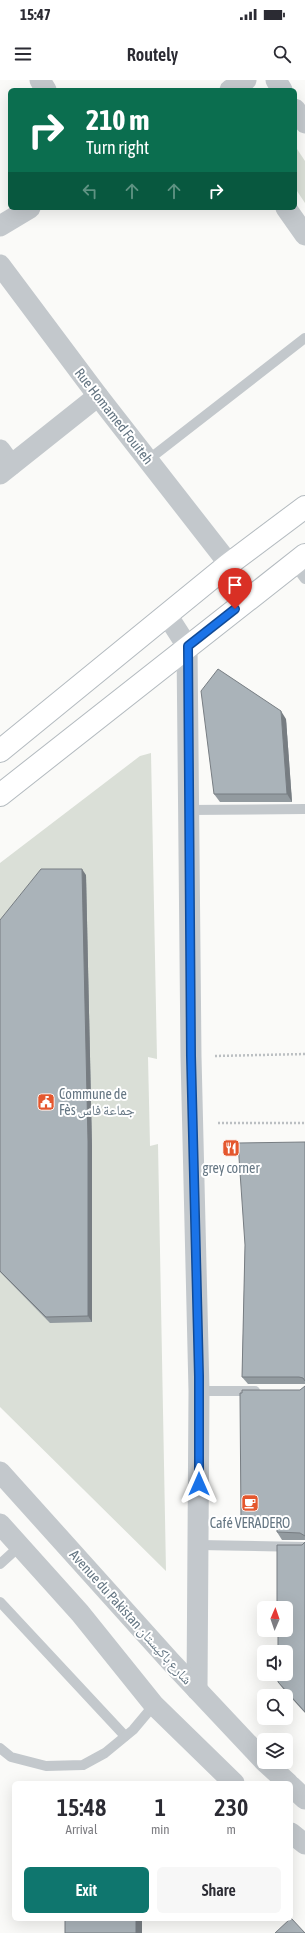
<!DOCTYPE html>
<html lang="en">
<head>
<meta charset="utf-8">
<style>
	body { margin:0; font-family:"Asap Condensed","Noto Naskh Arabic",sans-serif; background:#f7f7f7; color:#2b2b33; height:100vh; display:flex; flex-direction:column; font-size:15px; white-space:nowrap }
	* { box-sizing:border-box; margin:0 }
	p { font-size:13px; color:#7c7c81 }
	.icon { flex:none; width:22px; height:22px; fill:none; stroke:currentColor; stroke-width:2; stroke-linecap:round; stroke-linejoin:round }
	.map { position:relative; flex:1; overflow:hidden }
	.details { position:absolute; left:12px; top:1701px; width:281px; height:140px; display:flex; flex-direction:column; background:#fff; border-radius:6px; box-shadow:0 4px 16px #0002 }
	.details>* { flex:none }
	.banner { position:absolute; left:8px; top:8px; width:289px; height:122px; border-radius:6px; box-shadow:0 4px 16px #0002; background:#0b6e4f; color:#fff; overflow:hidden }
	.needle { width:26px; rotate:2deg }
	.fabs { position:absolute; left:257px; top:1521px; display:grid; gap:8px }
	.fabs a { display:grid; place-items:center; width:36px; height:36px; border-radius:6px; background:#fff; box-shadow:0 4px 16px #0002; font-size:20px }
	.pin { position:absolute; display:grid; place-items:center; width:34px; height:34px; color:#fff; margin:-41px -17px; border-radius:50% 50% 50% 0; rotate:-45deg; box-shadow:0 0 4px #0007 }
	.pin .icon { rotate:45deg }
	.me { position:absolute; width:44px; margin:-22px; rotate:0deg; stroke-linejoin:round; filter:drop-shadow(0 0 3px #0008) }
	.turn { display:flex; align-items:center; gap:14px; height:84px; padding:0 12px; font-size:18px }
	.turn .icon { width:52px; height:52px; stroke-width:2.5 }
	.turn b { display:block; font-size:28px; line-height:34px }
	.lanes { display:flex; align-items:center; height:38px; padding:0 12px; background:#0003; justify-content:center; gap:20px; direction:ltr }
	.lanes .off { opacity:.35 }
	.eta { display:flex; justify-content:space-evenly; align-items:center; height:68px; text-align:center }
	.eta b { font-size:24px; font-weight:600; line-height:28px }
	.action { display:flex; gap:8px; margin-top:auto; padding:8px 12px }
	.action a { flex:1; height:46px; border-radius:6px; background:#0f766e; color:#fff; font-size:16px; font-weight:600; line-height:46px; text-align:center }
	.action a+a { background:#f7f7f7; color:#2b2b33 }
	.status { display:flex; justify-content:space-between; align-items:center; height:28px; padding:0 20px; background:#fff; direction:ltr }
	.status svg { height:11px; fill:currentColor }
	header { display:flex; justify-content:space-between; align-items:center; height:52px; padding:0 12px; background:#fff; font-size:18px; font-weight:600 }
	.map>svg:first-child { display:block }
</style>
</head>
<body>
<div class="status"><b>15:47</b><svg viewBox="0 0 49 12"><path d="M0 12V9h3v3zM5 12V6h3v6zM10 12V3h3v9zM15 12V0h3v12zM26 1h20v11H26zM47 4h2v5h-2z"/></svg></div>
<header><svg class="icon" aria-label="menu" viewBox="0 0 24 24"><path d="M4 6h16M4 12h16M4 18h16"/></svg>Routely<svg class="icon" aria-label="search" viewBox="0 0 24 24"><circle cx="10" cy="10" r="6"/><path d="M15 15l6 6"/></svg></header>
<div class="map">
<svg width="305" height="1853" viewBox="0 0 305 1853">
	<rect width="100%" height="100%" fill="#fafaf8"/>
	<!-- green -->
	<g fill="#dadfd7">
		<polygon points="295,66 305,81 305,123 295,108"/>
		<polygon points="151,673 157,979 148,977 150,1066 158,1064 166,1491 0,1327 0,783 140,676"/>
	</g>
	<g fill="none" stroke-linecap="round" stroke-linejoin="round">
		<defs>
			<g id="secondary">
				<polyline points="0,671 229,484 305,427"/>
				<polyline points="0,715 305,475"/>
			</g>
		</defs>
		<!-- secondary casing -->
		<use href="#secondary" stroke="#b3babf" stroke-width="24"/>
		<!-- path -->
		<g stroke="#bbbfc2" stroke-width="2.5" stroke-dasharray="2 2" stroke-linecap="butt">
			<polyline points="215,976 305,974"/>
			<polyline points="218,1043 305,1043"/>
		</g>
		<!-- lane -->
		<g stroke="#c3c8cc" stroke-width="10">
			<polyline points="148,380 305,258"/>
			<polyline points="294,484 305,499"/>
			<polyline points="189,730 305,729"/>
			<polyline points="199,1311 255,1311"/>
			<polyline points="199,1465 305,1467"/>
			<polyline points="0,1484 21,1465"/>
			<polyline points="0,1522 125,1656"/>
			<polyline points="0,1668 11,1677 46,1686 83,1685 105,1673 133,1650 154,1625"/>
		</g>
		<!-- street -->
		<g stroke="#c3c8cc" stroke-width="21">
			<polyline points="40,0 46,10"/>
			<polyline points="276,0 282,10"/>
			<polyline points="230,10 246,0"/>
			<polyline points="295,29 305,43"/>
			<polyline points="286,128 305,155"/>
			<polyline points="0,146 30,128"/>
			<polyline points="0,185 98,316 229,484"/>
			<polyline points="0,370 11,385"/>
			<polyline points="0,394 98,316"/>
			<polyline points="167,535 187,566 191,976 199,1311 197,1610"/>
			<polyline points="0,1392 170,1581 264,1681"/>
			<polyline points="0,1444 80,1533 154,1625 234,1703"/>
			<polyline points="265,1682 288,1703"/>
			<polyline points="291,1706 305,1719"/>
			<polyline points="291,1753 305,1764"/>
		</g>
		<!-- secondary -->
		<use href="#secondary" stroke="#fff" stroke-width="22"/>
	</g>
	<!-- wall -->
	<g fill="#929a9f">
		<polygon points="286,639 292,722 220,722 214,714"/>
		<polygon points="86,795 92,1067 92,1242 50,1243 0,1192 0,840"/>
		<polygon points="305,1062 305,1304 248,1304 242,1297 245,1165"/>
		<polygon points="305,1307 305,1460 282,1460 277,1452 277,1449 247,1449 241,1442 300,1310"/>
		<polygon points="305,1462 305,1633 284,1610 278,1602 302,1465"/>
	</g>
	<!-- shaded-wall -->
	<g fill="#777d82">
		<polygon points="281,631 286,639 292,722 287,714"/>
		<polygon points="82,789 86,795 92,1067 92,1242 88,1236"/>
		<rect x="136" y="1839" width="6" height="14"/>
	</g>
	<!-- building -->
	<g fill="#aab3b9" stroke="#777d82">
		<polygon points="218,589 281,631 287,714 214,714 201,611"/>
		<polygon points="41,789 82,789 88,1061 88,1236 46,1237 0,1191 0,840"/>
		<polygon points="305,1062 305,1301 303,1298 299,1297 242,1297 245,1165 238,1063"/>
		<polygon points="305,1306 305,1456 300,1453 277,1452 277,1441 241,1442 240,1313 242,1313 242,1310 300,1310"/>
		<polygon points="305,1462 305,1632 278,1602 278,1594 286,1594 286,1572 278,1572 278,1550 286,1550 286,1528 277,1528 277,1465 302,1465"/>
		<polygon points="291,1838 305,1853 275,1853 290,1839 291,1839"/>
		<rect x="65" y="1839" width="71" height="14"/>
	</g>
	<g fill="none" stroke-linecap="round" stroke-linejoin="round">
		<defs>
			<polyline id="route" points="199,1404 199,1296 191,976 188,566 235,529"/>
		</defs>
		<!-- route casing -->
		<use href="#route" stroke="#114b97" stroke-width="10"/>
		<!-- route -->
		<use href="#route" stroke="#1a73e8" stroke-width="7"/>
	</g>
	<!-- icons -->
	<defs>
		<symbol id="civic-square" viewBox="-11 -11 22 22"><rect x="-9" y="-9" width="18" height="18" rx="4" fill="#e4572e" stroke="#fff"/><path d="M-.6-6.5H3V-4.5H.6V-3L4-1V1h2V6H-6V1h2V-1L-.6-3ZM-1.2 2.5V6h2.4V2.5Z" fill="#fff"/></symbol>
		<symbol id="restaurant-square" viewBox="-11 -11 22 22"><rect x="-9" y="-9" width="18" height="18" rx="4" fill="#e4572e" stroke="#fff"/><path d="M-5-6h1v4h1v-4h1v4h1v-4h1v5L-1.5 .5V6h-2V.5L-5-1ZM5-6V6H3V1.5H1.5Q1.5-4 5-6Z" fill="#fff"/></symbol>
		<symbol id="cafe-square" viewBox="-11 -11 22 22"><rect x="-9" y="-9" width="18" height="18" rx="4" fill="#e4572e" stroke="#fff"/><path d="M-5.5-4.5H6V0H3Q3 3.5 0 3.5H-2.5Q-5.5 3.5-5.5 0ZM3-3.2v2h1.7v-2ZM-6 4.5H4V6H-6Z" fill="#fff"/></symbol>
	</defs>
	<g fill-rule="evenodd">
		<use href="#civic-square" x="36" y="1012" width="20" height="20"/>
		<use href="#restaurant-square" x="221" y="1058" width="20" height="20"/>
		<use href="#cafe-square" x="240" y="1413" width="20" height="20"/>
	</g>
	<g text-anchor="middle" stroke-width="4" stroke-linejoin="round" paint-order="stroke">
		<!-- street labels -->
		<g font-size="14" fill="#657683" stroke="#fff">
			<text transform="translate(114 336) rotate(52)" y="5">Rue Homamed Fouiteh</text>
			<text transform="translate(131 1537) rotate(48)" y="5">Avenue du Pakistan شارع باكيستان</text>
		</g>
		<!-- poi labels -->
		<g font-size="14" fill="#657683" stroke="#fff">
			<text x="59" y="1019" text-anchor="start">Commune de<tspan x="59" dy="16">Fès جماعة فاس</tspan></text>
			<text x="231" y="1093">grey corner</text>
			<text x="250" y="1448">Café VERADERO</text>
		</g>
	</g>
</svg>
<div class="fabs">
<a><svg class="needle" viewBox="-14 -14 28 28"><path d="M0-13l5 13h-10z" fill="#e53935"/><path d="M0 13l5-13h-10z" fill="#7c7c81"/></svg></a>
<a><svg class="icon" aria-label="sound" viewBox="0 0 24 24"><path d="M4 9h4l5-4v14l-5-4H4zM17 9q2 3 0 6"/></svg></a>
<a><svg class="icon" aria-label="search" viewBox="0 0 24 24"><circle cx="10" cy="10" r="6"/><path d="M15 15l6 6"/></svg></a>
<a><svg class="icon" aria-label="layers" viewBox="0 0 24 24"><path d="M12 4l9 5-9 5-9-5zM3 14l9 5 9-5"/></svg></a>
</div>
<div class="pin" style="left:235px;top:529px;background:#d93025"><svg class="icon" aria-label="arrive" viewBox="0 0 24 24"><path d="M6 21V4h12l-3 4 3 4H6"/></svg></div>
<svg class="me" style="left:199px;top:1404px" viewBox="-20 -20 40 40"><path d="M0-17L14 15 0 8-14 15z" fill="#1a73e8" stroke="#fff" stroke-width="4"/></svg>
<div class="banner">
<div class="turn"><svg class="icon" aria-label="right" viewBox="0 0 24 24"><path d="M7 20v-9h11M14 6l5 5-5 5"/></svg><div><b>210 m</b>Turn right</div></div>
<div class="lanes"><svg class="icon off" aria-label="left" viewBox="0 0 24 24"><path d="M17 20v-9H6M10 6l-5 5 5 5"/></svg><svg class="icon off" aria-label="ahead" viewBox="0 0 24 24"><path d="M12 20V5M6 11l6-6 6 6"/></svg><svg class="icon off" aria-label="ahead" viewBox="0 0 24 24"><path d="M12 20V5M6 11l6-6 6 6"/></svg><svg class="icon" aria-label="right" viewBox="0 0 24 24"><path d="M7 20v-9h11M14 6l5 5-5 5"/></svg></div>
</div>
<section class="details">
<div class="eta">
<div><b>15:48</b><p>Arrival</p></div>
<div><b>1</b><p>min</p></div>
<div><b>230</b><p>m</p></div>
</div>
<div class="action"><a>Exit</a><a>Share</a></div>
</section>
</div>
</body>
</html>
